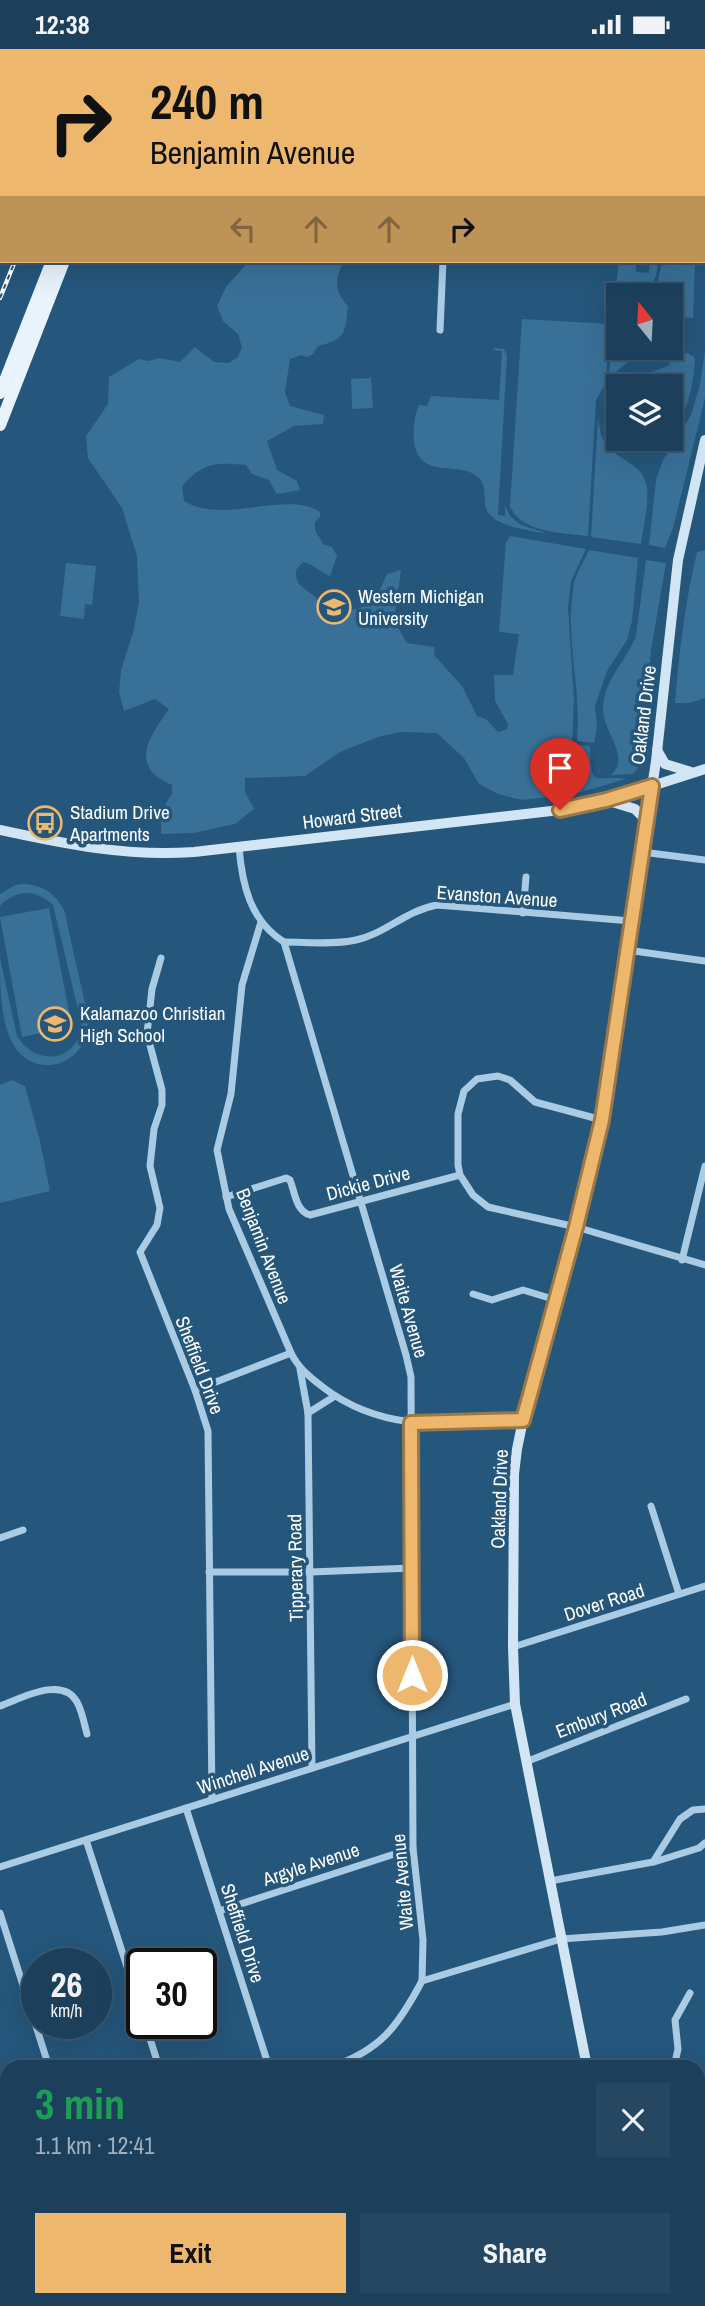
<!DOCTYPE html>
<html lang="en">
<head>
<meta charset="utf-8">
<style>
	body { margin:0; font-family:"Archivo Narrow",sans-serif; background:#254762; color:#f1f3f6; height:100vh; display:flex; flex-direction:column; font-size:26px; white-space:nowrap }
	* { box-sizing:border-box; margin:0 }
	p { font-size:23px; color:#a0afbb }
	.icon { flex:none; width:38px; height:38px; fill:none; stroke:currentColor; stroke-width:2; stroke-linecap:round; stroke-linejoin:round }
	.map { position:relative; flex:1; overflow:hidden }
	.panel { position:absolute; left:0px; top:2011px; width:705px; height:247px; display:flex; flex-direction:column; background:#1c405c; border-radius:21px 21px 0 0; box-shadow:0 7px 28px #0002,0 0 0 2px #3a5972 }
	.panel>* { flex:none }
	.hud { position:absolute; left:0px; top:0px; width:705px; height:214px; box-shadow:0 7px 28px #0002,0 0 0 2px #3a5972; background:#edb86d; color:#111; overflow:hidden }
	.needle { width:46px; rotate:342deg }
	.tools { position:absolute; left:606px; top:234px; display:grid; gap:14px }
	.tools a { display:grid; place-items:center; width:77px; height:77px; border-radius:0px; background:#1c405c; box-shadow:0 7px 28px #0002,0 0 0 2px #3a5972; font-size:35px }
	.speed { position:absolute; left:21px; top:1899px; display:flex; gap:14px; font-size:35px; font-weight:700; text-align:center }
	.speed>* { display:grid; place-content:center; width:91px; height:91px; border-radius:50%; background:#1c405c; box-shadow:0 7px 28px #0002,0 0 0 2px #3a5972; line-height:1 }
	.speed small { font-size:18px; font-weight:400 }
	.speed .limit { border:4px solid #111; border-radius:10px; background:#fff; color:#111 }
	.pin { position:absolute; display:grid; place-items:center; width:60px; height:60px; color:#fff; margin:-72px -30px; border-radius:50% 50% 50% 0; rotate:-45deg; box-shadow:0 0 7px #0007 }
	.pin .icon { rotate:45deg }
	.me { position:absolute; width:77px; margin:-38px; rotate:0deg; stroke-linejoin:round; filter:drop-shadow(0 0 5px #0008) }
	.turn { display:flex; align-items:center; gap:24px; height:147px; padding:0 35px; font-size:32px }
	.turn .icon { width:91px; height:91px; stroke-width:2.5 }
	.turn b { display:block; font-size:49px; line-height:60px }
	.lanes { display:flex; align-items:center; height:66px; padding:0 35px; background:#0003; justify-content:center; gap:35px; direction:ltr }
	.lanes .off { opacity:.35 }
	.round { display:grid; place-items:center; flex:none; width:74px; height:74px; border-radius:0px; background:#254762 }
	.head { display:flex; align-items:center; justify-content:space-between; height:119px; padding:0 35px }
	h1 { font-size:42px; font-weight:700; line-height:52px; color:#1e9e55 }
	.action { display:flex; gap:14px; margin-top:auto; padding:14px 35px }
	.action a { flex:1; height:80px; border-radius:0px; background:#edb86d; color:#111; font-size:28px; font-weight:700; line-height:80px; text-align:center }
	.action a+a { background:#254762; color:#f1f3f6 }
	.status { display:flex; justify-content:space-between; align-items:center; height:49px; padding:0 35px; background:#1c405c; direction:ltr }
	.status svg { height:19px; fill:currentColor }
	.map>svg:first-child { display:block }
</style>
</head>
<body>
<div class="status"><b>12:38</b><svg viewBox="0 0 49 12"><path d="M0 12V9h3v3zM5 12V6h3v6zM10 12V3h3v9zM15 12V0h3v12zM26 1h20v11H26zM47 4h2v5h-2z"/></svg></div>
<div class="map">
<svg width="705" height="2257" viewBox="0 0 705 2257">
	<rect width="100%" height="100%" fill="#25567b"/>
	<!-- green -->
	<g fill="#397098">
		<path d="M249,212H344C335,231 333,240 348,257C345,285 346,290 318,297L313,305L307,308L301,306L290,310L285,343L290,357L324,366L323,375L294,377L267,392L277,421L297,432L300,441L277,445L269,431L252,425L246,416C217,413 203,413 182,437L184,452C222,476 288,441 320,463V468L315,473V481L323,495L332,498L337,507L330,527C319,523 314,515 303,513L296,521C295,536 303,538 313,546C319,551 315,549 321,554C335,566 359,561 374,554L387,525L401,521L394,572L407,594L435,598L434,606L462,637L477,667L486,670L498,683L507,680L508,675L495,652L494,626H513L519,585L499,583L506,493L510,487L586,500L571,532L568,559L574,649L572,695L590,697C592,742 592,725 626,730L574,745L522,751L498,745L479,735L464,709L437,684L401,683L378,688L340,703L305,727L245,729V743L254,760L235,775L194,784L161,785C161,770 162,757 172,745V736C128,718 149,688 169,660L155,650L124,662L119,643L121,621L133,584L139,553L137,507L122,459L88,409L86,387L108,355L109,328L139,310L149,312L160,309L180,313L195,298L214,313L229,314L238,308L242,298L238,285L223,272L217,257L226,238Z"/>
		<path d="M619,212H636V223L649,224L650,212H658C657,228 654,237 640,247H618V259L613,261Z"/>
		<polygon points="662,212 695,212 693,269 670,267 670,247 659,247 658,232"/>
		<path d="M522,270L609,275L606,334L596,351L588,487C563,484 521,484 510,457Z"/>
		<polygon points="613,277 618,277 618,299 659,299 628,313 609,329"/>
		<path d="M494,299L504,300L507,306L498,466L505,467V457L510,467L521,476L549,485C531,481 487,478 485,455C484,446 486,437 479,429C461,410 420,433 414,393C413,381 414,366 419,356L427,357L431,347L499,351L502,302L493,301Z"/>
		<polygon points="705,301 705,349 673,479 665,499 649,496 656,431 663,411 691,366 700,336"/>
		<path d="M688,304L695,309C693,342 688,359 670,386V338H628L646,325L670,316L668,309Z"/>
		<polygon points="371,329 373,359 352,360 351,330"/>
		<path d="M617,339L618,390H666L651,399L637,402C606,394 597,365 617,339Z"/>
		<path d="M598,369C599,376 600,384 603,391C614,411 645,414 647,439C649,457 643,478 641,495L591,488Z"/>
		<path d="M589,501L638,509L632,572L627,591L607,622L595,657L597,678L594,694L577,692C582,640 564,587 574,535C576,524 584,512 589,501Z"/>
		<path d="M705,501V649L689,654H675C679,603 685,553 697,503Z"/>
		<path d="M646,511L666,514L651,601L642,714L633,725L611,726C631,708 604,684 603,661C603,631 626,613 636,587Z"/>
		<polygon points="66,514 96,517 92,556 85,555 84,570 60,567"/>
		<path d="M25,835C45,837 56,845 65,863C70,889 76,915 82,941C84,951 88,963 88,973C89,1014 37,1033 14,997C0,974 0,936 0,909L17,987C36,1019 81,1013 81,973L53,856C36,840 16,840 0,857V845L15,836Z"/>
		<polygon points="49,859 72,978 22,988 0,868"/>
		<polygon points="12,1031 25,1037 40,1092 50,1142 0,1154 0,1036"/>
	</g>
	<!-- water -->
	<polygon fill="#5d809a" stroke="#9dc8e5" stroke-width="2" points="180,2250 416,2250 416,2251 415,2257 175,2257"/>
	<g fill="none" stroke-linecap="round" stroke-linejoin="round">
		<!-- street -->
		<g stroke="#a9cbe4" stroke-width="7">
			<polyline points="55,0 55,2"/>
			<polyline points="459,2 459,0"/>
			<polyline points="0,192 2,188"/>
			<polyline points="440,281 443,212"/>
			<path d="M239,798C242,835 250,872 284,893L406,1306L411,1328L413,1799L423,1891L422,1932"/>
			<polyline points="642,803 705,811"/>
			<polyline points="523,864 526,828"/>
			<path d="M261,873L242,936L231,1045L217,1101L229,1160L291,1304C299,1320 310,1328 324,1339C385,1385 451,1375 523,1371"/>
			<path d="M284,893C307,893 334,896 356,891C385,885 405,862 437,856L631,872"/>
			<polyline points="627,901 705,912"/>
			<polyline points="161,909 152,940 147,985 162,1041 162,1056 154,1080 150,1117 160,1159 157,1176 140,1203 195,1341 208,1382 212,1751"/>
			<polyline points="602,1071 535,1053 510,1031 498,1027 477,1030 464,1042 458,1065 458,1116 460,1126 473,1146 488,1158 576,1178 705,1216"/>
			<path d="M226,1148L286,1129L290,1131C295,1144 296,1162 310,1166L460,1126"/>
			<polyline points="682,1211 705,1117"/>
			<polyline points="473,1245 492,1251 523,1241 556,1251"/>
			<polyline points="300,1320 308,1364 312,1719"/>
			<polyline points="195,1341 291,1304"/>
			<polyline points="308,1364 335,1347"/>
			<polyline points="651,1457 679,1545"/>
			<polyline points="0,1489 23,1481"/>
			<polyline points="209,1523 311,1523 412,1519"/>
			<polyline points="513,1598 705,1537"/>
			<path d="M0,1657C20,1650 62,1626 77,1653C82,1662 84,1674 87,1685"/>
			<polyline points="528,1712 686,1650"/>
			<polyline points="186,1759 269,2018"/>
			<polyline points="86,1791 142,1964"/>
			<polyline points="654,1813 699,1799 705,1794"/>
			<polyline points="0,1818 515,1655"/>
			<polyline points="550,1832 653,1813 680,1770 693,1761 705,1760"/>
			<polyline points="219,1862 413,1799"/>
			<polyline points="0,1864 49,2018"/>
			<polyline points="145,1974 159,2018"/>
			<path d="M331,2018C381,2001 398,1977 422,1932L561,1890L662,1883L705,1876"/>
			<polyline points="674,2018 678,2000 675,1971 690,1944"/>
			<polyline points="0,2123 7,2121"/>
			<polyline points="70,2257 74,2250"/>
		</g>
		<!-- secondary -->
		<g stroke="#d1e5f4" stroke-width="10">
			<polyline points="657,701 665,715 691,723"/>
			<polyline points="609,752 635,760 646,771"/>
			<path d="M0,781C64,795 128,808 194,803L560,761L621,747L705,720"/>
			<polyline points="587,2018 515,1655 513,1598 514,1425 517,1400 523,1371 576,1178 602,1071 656,712 678,511 705,391"/>
			<polyline points="520,2257 524,2250"/>
		</g>
		<!-- primary -->
		<g stroke="#e8f3fc" stroke-width="12">
			<polyline points="135,2 136,0"/>
			<polyline points="147,2 148,0"/>
			<polyline points="0,344 52,212"/>
			<polyline points="0,376 64,212"/>
		</g>
		<defs>
			<g id="rail">
				<polyline points="97,2 98,0"/>
				<polyline points="0,249 15,212"/>
			</g>
		</defs>
		<!-- rail casing -->
		<use href="#rail" stroke="#fff" stroke-width="4.5"/>
		<!-- rail -->
		<use href="#rail" stroke="#25567b" stroke-width="2" stroke-dasharray="5" stroke-linecap="butt"/>
	</g>
	<g fill="none" stroke-linecap="round" stroke-linejoin="round">
		<defs>
			<polyline id="route" points="412,1626 411,1374 523,1371 576,1178 602,1071 652,737 606,751 560,761"/>
		</defs>
		<!-- route casing -->
		<use href="#route" stroke="#9a7847" stroke-width="18"/>
		<!-- route -->
		<use href="#route" stroke="#edb86d" stroke-width="12"/>
	</g>
	<!-- icons -->
	<defs>
		<symbol id="university-ring" viewBox="-11 -11 22 22"><circle r="9.5" fill="#25567b" stroke="#edb86d" stroke-width="1.5"/><path d="M0-5L7-2L0 1L-7-2ZM-4 1L0 2.5L4 1V4Q0 6-4 4Z" fill="#edb86d"/></symbol>
		<symbol id="bus-ring" viewBox="-11 -11 22 22"><circle r="9.5" fill="#25567b" stroke="#edb86d" stroke-width="1.5"/><path d="M-5-6H5V4H4V6H2V4H-2V6H-4V4H-5ZM-3.5-4V0h7V-4ZM-3.5 1.2v1.5H-2V1.2ZM2 1.2v1.5H3.5V1.2Z" fill="#edb86d"/></symbol>
		<symbol id="school-ring" viewBox="-11 -11 22 22"><circle r="9.5" fill="#25567b" stroke="#edb86d" stroke-width="1.5"/><path d="M0-5L7-2L0 1L-7-2ZM-4 1L0 2.5L4 1V4Q0 6-4 4Z" fill="#edb86d"/></symbol>
	</defs>
	<g fill-rule="evenodd">
		<use href="#university-ring" x="315" y="539" width="38" height="38"/>
		<use href="#bus-ring" x="26" y="755" width="38" height="38"/>
		<use href="#school-ring" x="36" y="956" width="38" height="38"/>
	</g>
	<g text-anchor="middle" stroke-width="7" stroke-linejoin="round" paint-order="stroke">
		<!-- poi labels -->
		<g font-size="19" fill="#fff" stroke="#25567b" text-anchor="start">
			<text x="358" y="554">Western Michigan<tspan x="358" dy="22">University</tspan></text>
			<text x="70" y="770">Stadium Drive<tspan x="70" dy="22">Apartments</tspan></text>
			<text x="80" y="971">Kalamazoo Christian<tspan x="80" dy="22">High School</tspan></text>
		</g>
		<!-- street labels -->
		<g font-size="19" fill="#fff" stroke="#25567b">
			<text transform="translate(643 666) rotate(-83)" y="7">Oakland Drive</text>
			<text transform="translate(352 767) rotate(-7)" y="7">Howard Street</text>
			<text transform="translate(497 847) rotate(4)" y="7">Evanston Avenue</text>
			<text transform="translate(368 1134) rotate(-15)" y="7">Dickie Drive</text>
			<text transform="translate(264 1197) rotate(69)" y="7">Benjamin Avenue</text>
			<text transform="translate(409 1262) rotate(74)" y="7">Waite Avenue</text>
			<text transform="translate(200 1316) rotate(69)" y="7">Sheffield Drive</text>
			<text transform="translate(499 1450) rotate(-88)" y="7">Oakland Drive</text>
			<text transform="translate(295 1519) rotate(-91)" y="7">Tipperary Road</text>
			<text transform="translate(604 1553) rotate(-18)" y="7">Dover Road</text>
			<text transform="translate(601 1666) rotate(-21)" y="7">Embury Road</text>
			<text transform="translate(253 1721) rotate(-18)" y="7">Winchell Avenue</text>
			<text transform="translate(311 1815) rotate(-18)" y="7">Argyle Avenue</text>
			<text transform="translate(402 1833) rotate(-95)" y="7">Waite Avenue</text>
			<text transform="translate(243 1884) rotate(72)" y="7">Sheffield Drive</text>
		</g>
	</g>
</svg>
<div class="tools">
<a><svg class="needle" viewBox="-14 -14 28 28"><path d="M0-13l5 13h-10z" fill="#e53935"/><path d="M0 13l5-13h-10z" fill="#a0afbb"/></svg></a>
<a><svg class="icon" aria-label="layers" viewBox="0 0 24 24"><path d="M12 4l9 5-9 5-9-5zM3 14l9 5 9-5"/></svg></a>
</div>
<div class="speed"><div>26<small>km/h</small></div><div class="limit">30</div></div>
<div class="pin" style="left:560px;top:761px;background:#d93025"><svg class="icon" aria-label="arrive" viewBox="0 0 24 24"><path d="M6 21V4h12l-3 4 3 4H6"/></svg></div>
<svg class="me" style="left:412px;top:1626px" viewBox="-20 -20 40 40"><circle r="17" fill="#edb86d" stroke="#fff" stroke-width="3"/><path d="M0-11L8 9 0 5-8 9z" fill="#fff"/></svg>
<div class="hud">
<div class="turn"><svg class="icon" aria-label="right" viewBox="0 0 24 24"><path d="M7 20v-9h11M14 6l5 5-5 5"/></svg><div><b>240 m</b>Benjamin Avenue</div></div>
<div class="lanes"><svg class="icon off" aria-label="left" viewBox="0 0 24 24"><path d="M17 20v-9H6M10 6l-5 5 5 5"/></svg><svg class="icon off" aria-label="ahead" viewBox="0 0 24 24"><path d="M12 20V5M6 11l6-6 6 6"/></svg><svg class="icon off" aria-label="ahead" viewBox="0 0 24 24"><path d="M12 20V5M6 11l6-6 6 6"/></svg><svg class="icon" aria-label="right" viewBox="0 0 24 24"><path d="M7 20v-9h11M14 6l5 5-5 5"/></svg></div>
</div>
<section class="panel">
<div class="head"><div><h1>3 min</h1><p>1.1 km · 12:41</p></div><a class="round"><svg class="icon" aria-label="close" viewBox="0 0 24 24"><path d="M6 6l12 12M18 6L6 18"/></svg></a></div>
<div class="action"><a>Exit</a><a>Share</a></div>
</section>
</div>
</body>
</html>
